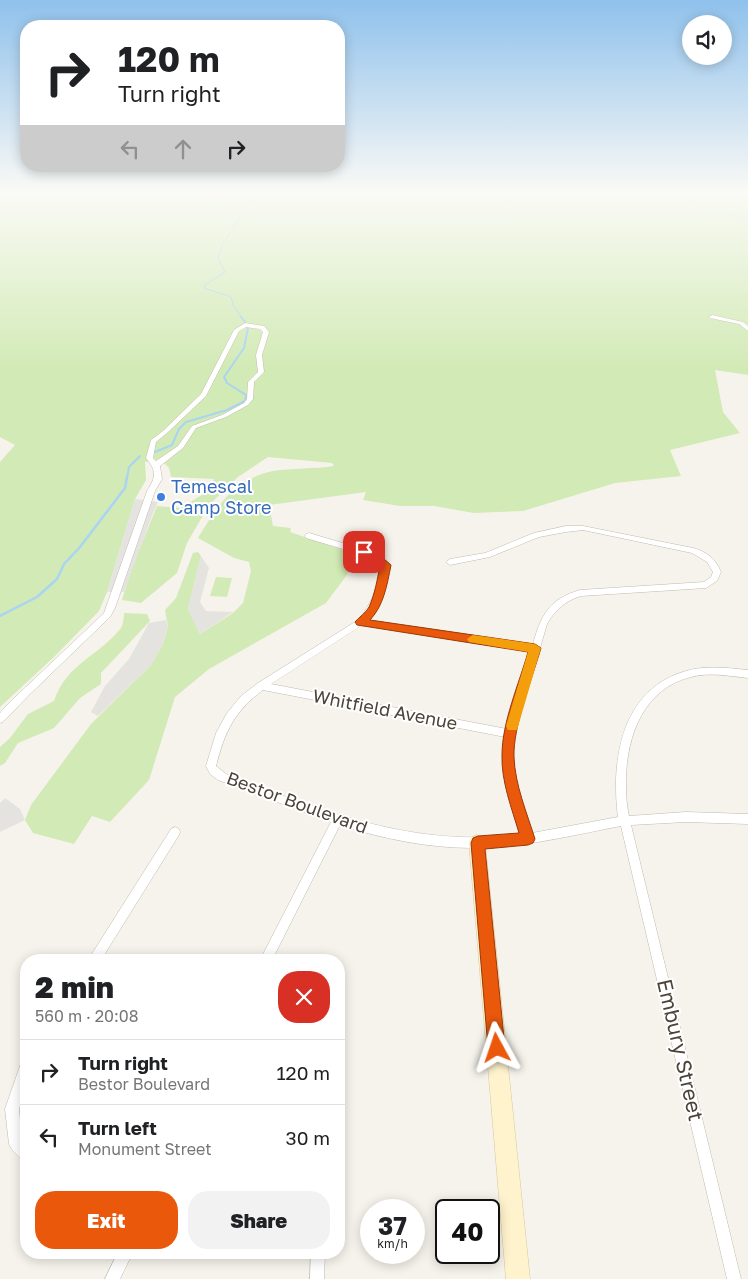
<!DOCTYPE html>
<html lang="en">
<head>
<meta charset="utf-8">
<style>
	body { margin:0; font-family:"Golos Text",sans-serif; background:#f2f2f2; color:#202124; height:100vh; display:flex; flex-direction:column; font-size:19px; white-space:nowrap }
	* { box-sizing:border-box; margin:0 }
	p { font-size:16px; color:#757577 }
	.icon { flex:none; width:28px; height:28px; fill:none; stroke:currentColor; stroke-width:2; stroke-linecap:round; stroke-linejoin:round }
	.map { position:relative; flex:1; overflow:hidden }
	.drawer { position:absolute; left:20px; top:954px; width:325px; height:305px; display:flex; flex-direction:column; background:#fff; border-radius:20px; box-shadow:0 2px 12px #0003 }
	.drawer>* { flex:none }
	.top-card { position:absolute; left:20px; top:20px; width:325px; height:152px; border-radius:20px; box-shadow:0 2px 12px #0003; background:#fff; color:#202124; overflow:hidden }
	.buttons { position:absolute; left:682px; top:15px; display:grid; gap:10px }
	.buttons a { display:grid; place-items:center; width:50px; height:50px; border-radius:50%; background:#fff; box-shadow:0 2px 12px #0003; font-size:25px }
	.speed { position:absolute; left:360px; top:1199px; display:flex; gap:10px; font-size:25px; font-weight:700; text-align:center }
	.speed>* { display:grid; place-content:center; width:65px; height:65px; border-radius:50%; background:#fff; box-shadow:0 2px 12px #0003; line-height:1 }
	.speed small { font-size:12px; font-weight:400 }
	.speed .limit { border:2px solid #111; border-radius:8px; background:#fff; color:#111 }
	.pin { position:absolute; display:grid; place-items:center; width:42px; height:42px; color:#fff; margin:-21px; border-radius:10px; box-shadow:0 2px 8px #0006 }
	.me { position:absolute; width:55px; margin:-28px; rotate:355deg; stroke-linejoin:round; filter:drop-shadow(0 0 4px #0008) }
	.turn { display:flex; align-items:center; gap:18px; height:105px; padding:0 15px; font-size:22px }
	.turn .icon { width:65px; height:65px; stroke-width:2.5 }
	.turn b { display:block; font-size:35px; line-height:42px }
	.lanes { display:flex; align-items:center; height:48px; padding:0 15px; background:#0003; justify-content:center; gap:25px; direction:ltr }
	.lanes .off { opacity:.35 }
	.round { display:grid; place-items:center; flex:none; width:52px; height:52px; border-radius:20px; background:#f2f2f2 }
	.overview { display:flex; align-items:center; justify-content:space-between; height:85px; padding:0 15px }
	h1 { font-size:30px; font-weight:800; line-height:38px }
	.button { display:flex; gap:10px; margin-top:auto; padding:10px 15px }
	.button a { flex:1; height:58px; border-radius:20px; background:#ea580c; color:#fff; font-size:20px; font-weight:800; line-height:58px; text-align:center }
	.button a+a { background:#f2f2f2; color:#202124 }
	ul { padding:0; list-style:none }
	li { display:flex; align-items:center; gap:15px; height:65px; padding:0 15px; border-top:1px solid #e0e0e0 }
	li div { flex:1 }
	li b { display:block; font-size:19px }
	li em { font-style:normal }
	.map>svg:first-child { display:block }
</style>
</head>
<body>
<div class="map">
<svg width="748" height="1279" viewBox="0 0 748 1279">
	<rect width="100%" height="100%" fill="#f6f3ec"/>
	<!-- green -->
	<g fill="#d2eab5">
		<path d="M0,192H748V375L715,370L723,412L740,433L670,450L681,476L615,483L523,511L474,513L434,506H400L363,500L366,492L269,505L273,526L291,528L290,532L361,556L326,603L209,669L175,697L149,780L110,822L92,816L74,844L33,833L25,820L31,805L91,724L151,665L163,644L168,626L165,610L176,598L193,553L198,552L201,556L188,609L200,634L233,613L243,603L251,571L249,562L234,558L198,538C217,506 234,479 273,471C293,468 314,469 334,466L332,463L268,457L238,477L209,505L187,543L177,573L141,603L122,600L131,570L157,506L181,508L205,493L214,479L171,477L169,468L161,460L145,462L146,480L135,499L107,592L99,611L54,657L0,707V462L15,445L0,437Z"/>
		<polygon points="216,577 232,578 227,597 210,596"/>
		<path d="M124,613L147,614L150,621L101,673V684L80,698L54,728L18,743L5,763L0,766V747L10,738L28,714L54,701C66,664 99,656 121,628C123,624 124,618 124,613Z"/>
	</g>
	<!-- parking -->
	<g fill="#e5e3e0">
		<polygon points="135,499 158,502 153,513 124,592 107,592"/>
		<polygon points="201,556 209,568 200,602 206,611 233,612 200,634 188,609"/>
		<polygon points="166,620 168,626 163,644 151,665 98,716 91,712 105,686 129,659 149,623"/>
		<polygon points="5,798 20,809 25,820 0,832 0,803"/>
	</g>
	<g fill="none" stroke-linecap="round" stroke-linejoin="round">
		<!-- stream-far2 -->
		<g stroke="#a9d4f2" stroke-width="1">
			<polyline points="219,192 222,196 220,207 229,208 240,217 223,243 218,258 225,272 206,284 204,288 231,297 233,305 242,318"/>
			<polyline points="685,192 684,198 696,202 696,204 748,220"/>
		</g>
		<!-- stream-far1 -->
		<g stroke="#a9d4f2" stroke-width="2">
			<polyline points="241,317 245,322"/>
			<polyline points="155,452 172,445 179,429 186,422 227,410 245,401 246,395 227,383 224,377 244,348 248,328"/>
			<polyline points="127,478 129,467 140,456"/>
		</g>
		<!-- stream -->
		<polyline stroke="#a9d4f2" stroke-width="2.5" points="0,616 37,597 57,579 64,564 80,547 125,488 127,477"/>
		<defs>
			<g id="street">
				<polygon points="712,315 743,322 748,326 748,331 739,324 710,318 709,317"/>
				<path d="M245,323L264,326L269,332L262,355L264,372L254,382L253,399L248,405L226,417L196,428L183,448L160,466L162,479L155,491L115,608L110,617L29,695L3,722L0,723V713L9,703L104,613L147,491C156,477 157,471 146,458L151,440L163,431L201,394L234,330ZM246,327L260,329L263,332L256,355L258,372L248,382L247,399L244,403L222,415L192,426L178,446L156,461L153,458L156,442L167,433L206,396L239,331Z"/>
				<path d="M566,526H583L693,548C707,552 715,558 721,572L717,581L706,588L581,596C565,601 555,610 547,624L515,734L513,756L515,778L532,833L618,817C616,805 616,791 616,779C618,730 636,685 686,671C706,665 728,668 748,670V678C729,676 709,672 691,677C645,688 627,734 626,778C626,790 626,803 629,816L686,812L748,814V824L686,822L631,825L741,1279H727L621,826C579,834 538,844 496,847C443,851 390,841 340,825L272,960H260L331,822L218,780L210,774L206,766L216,733L227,713L241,696L258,683L358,620C372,604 377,587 382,566L370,557L306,538L305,536L306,534L309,533L376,553L389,563L390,565C386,585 381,604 368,620L533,644C541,615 549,599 580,590L704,582L711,577L713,572L707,562L692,553L583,530L566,532L539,537L490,557L450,565L446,562L450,559L485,553L534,533ZM362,625L531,651L507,729L271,684ZM263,690L505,737L503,756L505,778L521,834C418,849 321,811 226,774L216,766C225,731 234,712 263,690Z"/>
				<polygon points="175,827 179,829 180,832 179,835 101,960 88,960 171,829"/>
				<path d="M26,1062V1086L19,1109L22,1141L26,1145V1161C19,1158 12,1151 9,1144L5,1109L21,1063Z"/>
				<polygon points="118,1252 133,1252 120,1279 105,1279"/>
				<polygon points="311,1252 325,1252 324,1279 310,1279"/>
			</g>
			<polygon id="secondary" points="477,835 483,838 485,843 530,1279 506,1279 469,843 471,838"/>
		</defs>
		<!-- street casing -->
		<use href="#street" stroke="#c2bbae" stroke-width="1"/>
		<!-- secondary casing -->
		<use href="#secondary" stroke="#d6c79b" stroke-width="1"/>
		<!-- street -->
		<use href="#street" fill="#fff" fill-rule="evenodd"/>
		<!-- secondary -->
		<use href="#secondary" fill="#fff3cd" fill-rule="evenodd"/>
	</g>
	<!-- sky -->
	<linearGradient id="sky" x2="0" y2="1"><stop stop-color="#8fc1ec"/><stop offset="0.52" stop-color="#fbfaf6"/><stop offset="1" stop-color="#fbfaf6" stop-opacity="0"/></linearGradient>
	<rect width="748" height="371" fill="url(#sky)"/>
	<!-- route -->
	<path fill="#ea580c" stroke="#983908" d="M364,549L377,553L391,565C387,585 384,605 370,620L535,644L541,648C532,679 513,726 514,757C515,785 527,813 535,839L533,843L528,845L485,849L505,1048L502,1054L497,1057L491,1054L488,1048L471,843L473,838L478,836L519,833C512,809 501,781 502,755C502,722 519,684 528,652L357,625L355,622C359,617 366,613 369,607C375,594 377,580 380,566L369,557L360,555L359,552L360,550Z"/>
	<!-- slow -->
	<polygon fill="#f59e0b" points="473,635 535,644 541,648 517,730 508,730 506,726 528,652 469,642 467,639"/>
	<!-- markers -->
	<circle fill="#3f7fe0" stroke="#fff" stroke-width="2" cx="161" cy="497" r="5"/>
	<g text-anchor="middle" stroke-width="4" stroke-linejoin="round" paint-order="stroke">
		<!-- shop labels -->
		<g font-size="18" fill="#366cbe" stroke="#fff" text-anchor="start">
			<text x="171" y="493">Temescal<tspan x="171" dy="21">Camp Store</tspan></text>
		</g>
		<!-- street labels -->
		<g font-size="18" fill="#4b4439" stroke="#fff">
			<text transform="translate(385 710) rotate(11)" y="6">Whitfield Avenue</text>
			<text transform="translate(297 803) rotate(20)" y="6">Bestor Boulevard</text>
		</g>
		<!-- near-street labels -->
		<g font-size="21" fill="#4b4439" stroke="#fff">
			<text transform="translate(680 1050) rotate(77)" y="7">Embury Street</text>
		</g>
	</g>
</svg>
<div class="buttons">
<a><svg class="icon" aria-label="sound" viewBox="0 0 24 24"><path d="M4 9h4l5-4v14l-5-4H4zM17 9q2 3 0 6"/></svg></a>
</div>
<div class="speed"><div>37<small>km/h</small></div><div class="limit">40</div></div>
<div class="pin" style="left:364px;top:552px;background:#d93025"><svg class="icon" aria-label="arrive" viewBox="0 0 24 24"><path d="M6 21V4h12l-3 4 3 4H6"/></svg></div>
<svg class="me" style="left:497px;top:1048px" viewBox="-20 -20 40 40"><path d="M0-17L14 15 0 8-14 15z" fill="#ea580c" stroke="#fff" stroke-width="4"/></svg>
<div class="top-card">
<div class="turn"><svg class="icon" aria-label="right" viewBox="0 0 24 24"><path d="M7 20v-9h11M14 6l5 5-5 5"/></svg><div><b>120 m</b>Turn right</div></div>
<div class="lanes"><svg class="icon off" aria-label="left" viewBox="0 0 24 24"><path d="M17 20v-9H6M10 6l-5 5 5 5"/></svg><svg class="icon off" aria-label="ahead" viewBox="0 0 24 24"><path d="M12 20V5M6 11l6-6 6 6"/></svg><svg class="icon" aria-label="right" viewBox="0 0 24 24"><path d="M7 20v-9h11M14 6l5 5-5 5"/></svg></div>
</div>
<section class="drawer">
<div class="overview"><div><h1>2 min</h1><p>560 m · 20:08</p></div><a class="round" style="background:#d93025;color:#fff"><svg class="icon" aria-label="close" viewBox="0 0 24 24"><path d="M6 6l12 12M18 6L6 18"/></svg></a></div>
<ul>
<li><svg class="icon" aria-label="right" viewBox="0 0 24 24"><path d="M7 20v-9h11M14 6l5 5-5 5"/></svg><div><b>Turn right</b><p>Bestor Boulevard</p></div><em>120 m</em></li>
<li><svg class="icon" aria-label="left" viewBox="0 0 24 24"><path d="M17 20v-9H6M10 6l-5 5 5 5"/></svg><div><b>Turn left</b><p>Monument Street</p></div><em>30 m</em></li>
</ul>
<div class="button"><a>Exit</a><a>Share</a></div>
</section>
</div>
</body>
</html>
